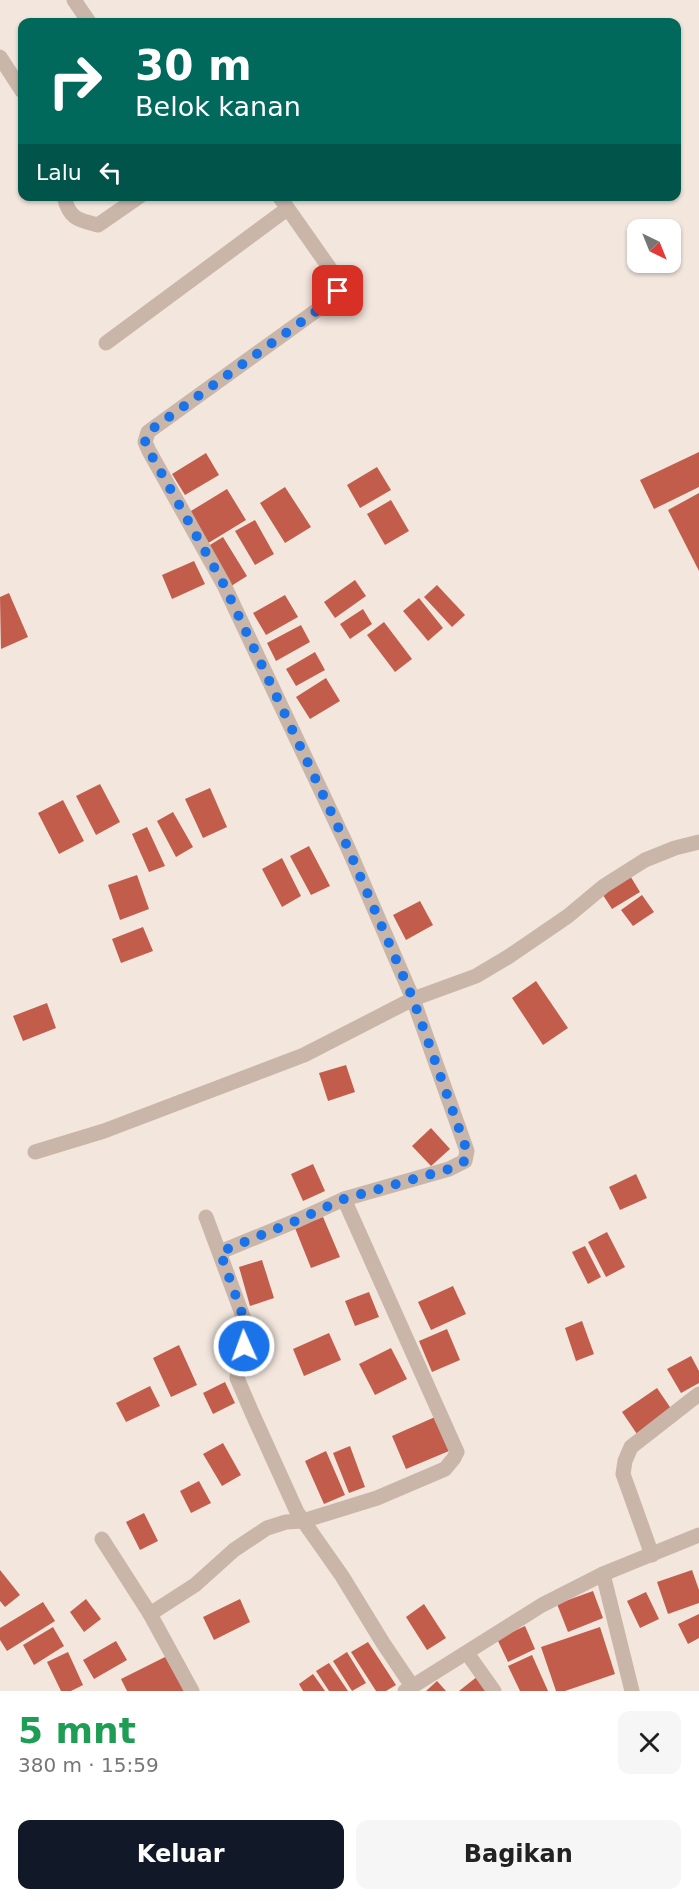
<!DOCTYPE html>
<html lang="id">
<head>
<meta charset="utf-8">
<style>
	body { margin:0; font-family:"DejaVu Sans",sans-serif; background:#f6f6f6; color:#222; height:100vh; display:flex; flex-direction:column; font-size:22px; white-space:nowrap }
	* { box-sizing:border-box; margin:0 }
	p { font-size:20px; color:#767676 }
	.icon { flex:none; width:33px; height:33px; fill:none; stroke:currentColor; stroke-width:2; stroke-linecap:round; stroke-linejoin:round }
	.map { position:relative; height:1691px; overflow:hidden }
	.side { display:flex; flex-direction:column; background:#fff; flex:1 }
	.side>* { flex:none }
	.top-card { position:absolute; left:18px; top:18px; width:663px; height:183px; border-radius:12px; box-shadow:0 2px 4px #0004; background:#00695c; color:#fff; overflow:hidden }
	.needle { width:39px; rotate:137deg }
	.tools { position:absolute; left:627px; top:219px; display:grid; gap:12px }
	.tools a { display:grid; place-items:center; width:54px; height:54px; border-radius:12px; background:#fff; box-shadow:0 2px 4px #0004; font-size:30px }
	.pin { position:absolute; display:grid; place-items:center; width:51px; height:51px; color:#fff; margin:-26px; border-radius:12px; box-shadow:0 3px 9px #0006 }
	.me { position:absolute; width:66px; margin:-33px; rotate:358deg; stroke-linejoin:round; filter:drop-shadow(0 0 4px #0008) }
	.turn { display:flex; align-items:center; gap:21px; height:126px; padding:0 18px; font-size:27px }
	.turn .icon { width:78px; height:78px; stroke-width:2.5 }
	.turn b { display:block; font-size:42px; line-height:51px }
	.then { display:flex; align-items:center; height:57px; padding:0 18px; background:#0003; gap:12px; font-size:22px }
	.round { display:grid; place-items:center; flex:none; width:63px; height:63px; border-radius:12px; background:#f6f6f6 }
	.overview { display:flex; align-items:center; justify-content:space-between; height:102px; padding:0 18px }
	h1 { font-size:36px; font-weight:700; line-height:45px; color:#1e9e55 }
	.action { display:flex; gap:12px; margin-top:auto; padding:12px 18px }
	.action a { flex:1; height:69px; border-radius:12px; background:#111827; color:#fff; font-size:24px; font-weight:700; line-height:69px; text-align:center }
	.action a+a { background:#f6f6f6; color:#222 }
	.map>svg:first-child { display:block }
</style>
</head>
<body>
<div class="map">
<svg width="699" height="1691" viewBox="0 0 699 1691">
	<rect width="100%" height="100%" fill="#f2e6dd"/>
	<!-- building -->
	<g fill="#c25d4b">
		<polygon points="699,452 699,487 654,509 640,480"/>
		<polygon points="206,453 219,475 185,495 172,474"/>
		<polygon points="377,467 391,490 360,508 347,485"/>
		<polygon points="285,487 311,527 285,543 260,503"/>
		<polygon points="227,489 246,520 205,545 186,514"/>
		<polygon points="699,493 699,571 668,510"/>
		<polygon points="391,500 409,531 385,545 367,514"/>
		<polygon points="255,520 274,554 255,565 235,531"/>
		<polygon points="223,537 247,576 228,588 205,548"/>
		<polygon points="194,561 205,584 172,599 162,575"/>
		<polygon points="355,580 366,596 335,618 324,602"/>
		<polygon points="437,585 465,615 452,627 424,597"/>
		<polygon points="9,593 28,637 1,649 0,597"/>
		<polygon points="285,595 298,617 266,635 253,613"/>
		<polygon points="419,598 443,628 428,641 403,611"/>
		<polygon points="363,609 372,624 350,639 340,624"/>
		<polygon points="384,622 412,659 395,672 367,635"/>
		<polygon points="301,625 310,642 276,661 267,643"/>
		<polygon points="315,652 325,670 296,686 286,669"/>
		<polygon points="326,678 340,701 310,719 296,697"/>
		<polygon points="100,784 120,822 96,835 76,796"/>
		<polygon points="210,788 227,827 203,838 185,799"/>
		<polygon points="63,800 84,841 59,854 38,813"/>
		<polygon points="173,812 193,847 176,857 157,821"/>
		<polygon points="147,827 165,866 149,872 132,834"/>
		<polygon points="309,846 330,886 311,895 290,856"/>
		<polygon points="282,858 301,896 282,907 262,869"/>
		<polygon points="629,874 640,892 612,909 601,892"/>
		<polygon points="137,875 149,909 120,920 108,885"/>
		<polygon points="642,895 654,912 633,926 621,910"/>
		<polygon points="420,901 433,925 406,940 393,915"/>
		<polygon points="143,927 153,951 121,963 112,939"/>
		<polygon points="536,981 568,1028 543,1045 512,998"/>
		<polygon points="47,1003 56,1028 23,1041 13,1016"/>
		<polygon points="346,1065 355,1092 328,1101 319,1073"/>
		<polygon points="431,1128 450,1149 431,1166 412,1146"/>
		<polygon points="313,1164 325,1191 303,1201 291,1174"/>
		<polygon points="636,1174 647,1198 620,1210 609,1187"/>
		<polygon points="323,1217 340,1257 311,1268 295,1228"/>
		<polygon points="607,1232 625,1267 606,1277 588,1242"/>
		<polygon points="585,1246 601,1277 588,1284 572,1252"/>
		<polygon points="262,1260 274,1298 250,1306 239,1267"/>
		<polygon points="453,1286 466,1314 431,1330 418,1302"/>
		<polygon points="369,1292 379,1317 355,1326 345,1301"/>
		<polygon points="582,1321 594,1354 576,1361 565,1328"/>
		<polygon points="447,1329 460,1360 432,1372 419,1341"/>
		<polygon points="329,1333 341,1360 304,1376 293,1349"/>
		<polygon points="179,1345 197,1385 171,1397 153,1358"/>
		<polygon points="391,1348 407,1379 375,1395 359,1364"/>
		<polygon points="691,1356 699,1371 699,1383 681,1393 667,1369"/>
		<polygon points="225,1382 235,1403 213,1414 203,1393"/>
		<polygon points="150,1386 160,1406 126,1422 116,1403"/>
		<polygon points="657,1388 672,1410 637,1434 622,1412"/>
		<polygon points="435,1417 449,1451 406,1469 392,1436"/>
		<polygon points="223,1443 241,1475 222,1486 203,1454"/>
		<polygon points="350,1446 365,1487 349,1493 333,1453"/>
		<polygon points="326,1451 345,1495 324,1504 305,1461"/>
		<polygon points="199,1481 211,1503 191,1513 180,1491"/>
		<polygon points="144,1513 158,1541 140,1550 126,1522"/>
		<polygon points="0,1570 20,1595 5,1607 0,1601"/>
		<polygon points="692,1570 699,1590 699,1603 668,1614 657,1582"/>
		<polygon points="593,1591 603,1618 568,1632 557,1604"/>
		<polygon points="646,1592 659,1619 640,1628 627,1601"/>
		<polygon points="86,1599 101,1619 84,1632 70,1612"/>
		<polygon points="240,1599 250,1622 214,1640 203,1617"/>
		<polygon points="43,1602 55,1621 7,1651 0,1640 0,1628"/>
		<polygon points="424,1604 446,1638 427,1650 406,1617"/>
		<polygon points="699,1614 699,1638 688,1644 678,1624"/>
		<polygon points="525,1626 535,1649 508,1662 497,1639"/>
		<polygon points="53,1627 64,1646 34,1665 23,1645"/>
		<polygon points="600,1627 615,1674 565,1691 556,1691 541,1647"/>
		<polygon points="116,1641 127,1660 94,1679 83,1660"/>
		<polygon points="368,1642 396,1685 386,1691 376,1691 351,1652"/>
		<polygon points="68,1652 83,1685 71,1691 61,1691 47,1662"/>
		<polygon points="347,1652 366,1683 352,1691 333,1661"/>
		<polygon points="532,1655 548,1691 520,1691 508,1666"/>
		<polygon points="167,1656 184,1691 127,1691 121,1679"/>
		<polygon points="329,1663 348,1691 329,1691 316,1671"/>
		<polygon points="313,1674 325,1691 303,1691 299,1684"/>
		<polygon points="478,1676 489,1691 459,1691"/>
		<polygon points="437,1681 446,1691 426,1691"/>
	</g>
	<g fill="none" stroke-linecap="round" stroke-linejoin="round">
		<!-- minor -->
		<g stroke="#cab5a9" stroke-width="15">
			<polyline points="74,0 89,22"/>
			<polyline points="0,57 22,91"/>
			<path d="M64,196C69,219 78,220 98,225L140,196"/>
			<polyline points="106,343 287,209"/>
			<polyline points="35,1152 104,1131 304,1055 413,999 476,976 508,957 568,916 604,886 645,860 675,848 699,842"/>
			<polyline points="206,1217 248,1330 237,1378 253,1415 297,1512 342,1576 383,1643 412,1686"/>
			<path d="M220,1252L298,1220L344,1199L449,1169L465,1161L467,1151L413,999L348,848L224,585L149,451L145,442L148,432L331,300C337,294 341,288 338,280L279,196"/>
			<polyline points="102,1539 150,1614 192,1691"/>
			<polyline points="652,1555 623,1474 625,1461 631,1447 699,1394"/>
			<polyline points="603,1574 632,1691"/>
			<polyline points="150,1614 195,1585 234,1550 267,1528 286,1522 303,1521 377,1498 445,1469 454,1458 457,1452 344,1199"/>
			<polyline points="467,1653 494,1691"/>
			<polyline points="405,1691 542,1605 603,1574 699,1535"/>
		</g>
	</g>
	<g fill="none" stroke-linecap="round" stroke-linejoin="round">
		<!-- route -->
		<polyline stroke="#1a73e8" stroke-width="10" stroke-dasharray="0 18" points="244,1346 248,1330 220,1252 298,1220 344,1199 449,1169 465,1161 467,1151 413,999 348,848 224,585 149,451 145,442 148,432 332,300 338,291"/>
	</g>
</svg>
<div class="tools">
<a><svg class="needle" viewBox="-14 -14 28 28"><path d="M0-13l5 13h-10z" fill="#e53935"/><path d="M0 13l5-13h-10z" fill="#767676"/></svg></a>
</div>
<div class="pin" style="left:338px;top:291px;background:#d93025"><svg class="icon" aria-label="arrive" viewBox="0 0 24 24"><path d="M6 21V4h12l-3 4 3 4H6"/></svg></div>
<svg class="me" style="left:244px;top:1346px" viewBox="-20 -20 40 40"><circle r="17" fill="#1a73e8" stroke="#fff" stroke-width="3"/><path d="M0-11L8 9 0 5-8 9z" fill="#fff"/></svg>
<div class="top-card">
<div class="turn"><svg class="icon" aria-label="right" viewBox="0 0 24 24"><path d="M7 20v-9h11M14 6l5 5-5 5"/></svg><div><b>30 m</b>Belok kanan</div></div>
<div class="then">Lalu<svg class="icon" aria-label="left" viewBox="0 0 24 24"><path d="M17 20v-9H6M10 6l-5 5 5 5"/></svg></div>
</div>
</div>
<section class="side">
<div class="overview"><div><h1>5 mnt</h1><p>380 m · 15:59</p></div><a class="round"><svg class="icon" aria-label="close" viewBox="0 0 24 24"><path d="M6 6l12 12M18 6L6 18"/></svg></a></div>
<div class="action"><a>Keluar</a><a>Bagikan</a></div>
</section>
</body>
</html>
